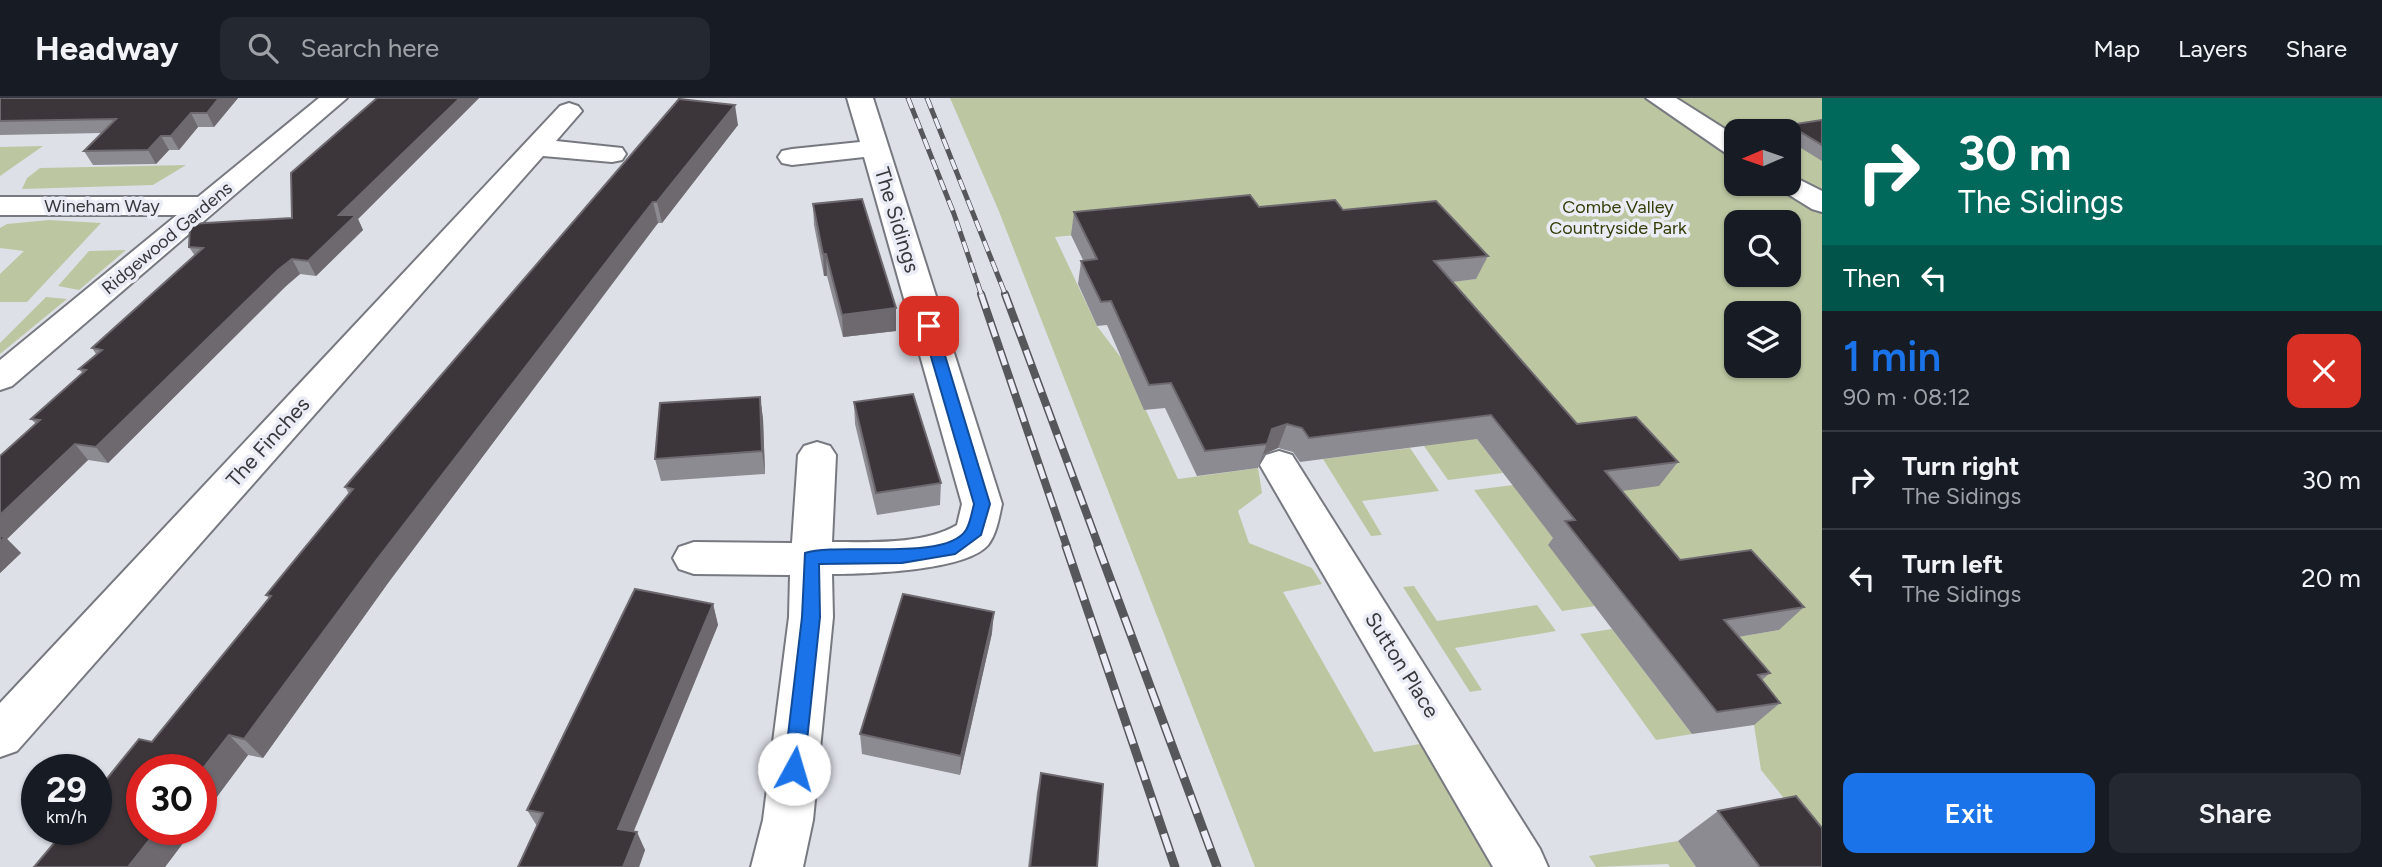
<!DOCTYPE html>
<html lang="en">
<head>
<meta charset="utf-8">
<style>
	body { margin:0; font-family:Figtree,sans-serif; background:#242831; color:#f1f3f6; height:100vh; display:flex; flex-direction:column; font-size:26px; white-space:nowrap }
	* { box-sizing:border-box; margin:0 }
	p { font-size:23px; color:#9ea1a6 }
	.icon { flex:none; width:38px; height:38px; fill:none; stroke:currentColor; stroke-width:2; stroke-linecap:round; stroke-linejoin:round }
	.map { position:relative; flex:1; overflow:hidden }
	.panel { display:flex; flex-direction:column; background:#171b24; width:560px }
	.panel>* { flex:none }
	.hud { background:#00695c; color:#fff; overflow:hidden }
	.needle { width:46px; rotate:268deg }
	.tools { position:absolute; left:1724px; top:21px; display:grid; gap:14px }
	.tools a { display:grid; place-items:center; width:77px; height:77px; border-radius:14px; background:#171b24; box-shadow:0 2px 5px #0004; font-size:35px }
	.speed { position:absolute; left:21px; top:656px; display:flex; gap:14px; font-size:35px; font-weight:700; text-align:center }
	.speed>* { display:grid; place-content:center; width:91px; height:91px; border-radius:50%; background:#171b24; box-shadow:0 2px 5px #0004; line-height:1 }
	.speed small { font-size:18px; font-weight:400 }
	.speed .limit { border:10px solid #d22; background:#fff; color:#111 }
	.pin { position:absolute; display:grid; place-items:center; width:60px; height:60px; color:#fff; margin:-30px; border-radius:14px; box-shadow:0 4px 10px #0006 }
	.me { position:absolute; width:77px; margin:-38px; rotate:6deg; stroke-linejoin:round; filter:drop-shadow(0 0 5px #0008) }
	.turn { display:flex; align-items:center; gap:24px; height:147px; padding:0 21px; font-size:32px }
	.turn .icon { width:91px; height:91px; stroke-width:2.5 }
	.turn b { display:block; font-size:49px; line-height:60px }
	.then { display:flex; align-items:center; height:66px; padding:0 21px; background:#0003; gap:14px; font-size:26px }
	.round { display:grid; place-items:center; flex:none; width:74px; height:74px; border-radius:14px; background:#242831 }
	.head { display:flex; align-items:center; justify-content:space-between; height:119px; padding:0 21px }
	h1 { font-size:42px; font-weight:600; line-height:52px; color:#1a73e8 }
	.cta { display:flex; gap:14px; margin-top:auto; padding:14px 21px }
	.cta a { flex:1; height:80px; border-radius:14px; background:#1a73e8; color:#fff; font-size:28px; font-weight:600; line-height:80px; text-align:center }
	.cta a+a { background:#242831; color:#f1f3f6 }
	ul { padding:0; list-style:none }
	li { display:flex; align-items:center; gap:21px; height:98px; padding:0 21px; border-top:2px solid #363941 }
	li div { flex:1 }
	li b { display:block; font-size:26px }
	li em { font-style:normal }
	header { display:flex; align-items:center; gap:42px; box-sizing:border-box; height:98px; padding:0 35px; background:#171b24; border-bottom:2px solid #363941 }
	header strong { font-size:33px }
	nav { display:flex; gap:38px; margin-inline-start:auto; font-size:24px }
	.search { width:490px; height:63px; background:#242831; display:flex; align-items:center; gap:18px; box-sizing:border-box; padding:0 24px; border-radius:14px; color:#9ea1a6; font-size:26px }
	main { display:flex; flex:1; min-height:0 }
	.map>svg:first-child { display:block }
</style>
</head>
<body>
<header>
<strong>Headway</strong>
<div class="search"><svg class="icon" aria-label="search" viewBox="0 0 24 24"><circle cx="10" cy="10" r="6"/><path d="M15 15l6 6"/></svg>Search here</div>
<nav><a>Map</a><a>Layers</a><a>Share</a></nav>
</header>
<main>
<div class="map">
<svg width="1822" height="769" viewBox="0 0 1822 769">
	<rect width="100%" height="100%" fill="#dee0e8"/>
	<!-- green -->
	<g fill="#bcc7a2" fill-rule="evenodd">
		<path d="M950,0H1822V747L1761,672L1754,627L1733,599L1701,545L1779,532L1653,486L1550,352L1434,186L1475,181L1244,121L1055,139L1097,228L1122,261L1178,381L1258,370L1262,395L1238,413L1249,445L1312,470L1322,486L1283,494L1374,654L1420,646L1496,769H1255L998,111ZM1736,33H1788V86H1736ZM1736,124H1788V177H1736ZM1736,215H1788V268H1736Z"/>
		<polygon points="43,48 0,78 0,49"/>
		<polygon points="186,67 153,87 22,91 27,80 40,70"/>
		<polygon points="49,122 101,125 27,204 0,204 0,176 24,153 0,150 0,130 7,126"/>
		<polygon points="126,152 79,192 58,188 89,153"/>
		<polygon points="46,199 67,201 0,256 0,245"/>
		<polygon points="1438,290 1503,375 1448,382 1387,296"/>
		<polygon points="1410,350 1439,393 1362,403 1382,437 1371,438 1323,361"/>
		<polygon points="1513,387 1558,446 1595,508 1562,513 1474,392"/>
		<polygon points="1414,488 1437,523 1537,507 1556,533 1455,550 1482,592 1470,594 1403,489"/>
		<polygon points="1612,531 1692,636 1656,642 1580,536"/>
		<polygon points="1678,743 1696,769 1670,769 1668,766 1596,769 1589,758"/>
	</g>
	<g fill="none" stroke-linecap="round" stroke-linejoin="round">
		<defs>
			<g id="minor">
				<polygon points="319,0 347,0 12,288 0,292 0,262 177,117 0,117 0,99 198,99"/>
				<path d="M847,0H873L1002,406C999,419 997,435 988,447C966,473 866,476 832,476L833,519L813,722L803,769H751L763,722L789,519L790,477L694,476L679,471L673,460L679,449L694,444L792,445L798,357L804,348L817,344L830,348L836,357L832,444C871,444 923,447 957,427L962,406L864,59L792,67L782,65L778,59L782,53L792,51L860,44Z"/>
				<polygon points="1646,0 1676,0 1736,38 1736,58 1727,56"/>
				<polygon points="569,5 578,8 582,13 556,43 622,50 626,56 622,62 612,64 543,58 17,653 0,659 0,605 560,8"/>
				<polygon points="1788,76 1822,93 1822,114 1812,111 1778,90 1775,86 1788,86"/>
				<polygon points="1279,353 1292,357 1540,751 1548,769 1493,769 1260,367 1266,357"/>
			</g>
		</defs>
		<!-- minor casing -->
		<use href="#minor" stroke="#777980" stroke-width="4"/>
		<!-- minor -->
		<use href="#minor" fill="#fff" fill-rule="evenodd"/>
		<defs>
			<g id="rail-far2">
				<polyline points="908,0 954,116 982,198"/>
				<polyline points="927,0 1006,198"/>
			</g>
			<g id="rail-far1">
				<polyline points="981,196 1067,449"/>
				<polyline points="1005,196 1099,449"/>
			</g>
			<g id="rail">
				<polyline points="1066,448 1175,769"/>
				<polyline points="1098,448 1217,769"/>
			</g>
		</defs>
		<!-- rail-far2 casing -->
		<use href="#rail-far2" stroke="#55575b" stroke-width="5"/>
		<!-- rail-far1 casing -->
		<use href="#rail-far1" stroke="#55575b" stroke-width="8"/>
		<!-- rail casing -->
		<use href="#rail" stroke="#55575b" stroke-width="9"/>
		<!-- rail-far2 -->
		<use href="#rail-far2" stroke="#ebedf6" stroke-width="3.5" stroke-dasharray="11" stroke-linecap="butt"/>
		<!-- rail-far1 -->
		<use href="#rail-far1" stroke="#ebedf6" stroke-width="5" stroke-dasharray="15" stroke-linecap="butt"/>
		<!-- rail -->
		<use href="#rail" stroke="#ebedf6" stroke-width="6" stroke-dasharray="19" stroke-linecap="butt"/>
	</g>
	<!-- wall -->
	<g fill="#8d8b92">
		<polygon points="0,0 238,0 214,29 198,29 179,52 169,52 156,66 93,67 84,53 102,35 0,37"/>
		<polygon points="377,0 479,0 358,121 363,132 316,178 300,176 286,188 108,365 88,362 7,441 21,455 0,475 0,358 36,326 31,321 83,276 79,271 96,256 92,250 195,158 189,149 292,120"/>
		<polygon points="679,1 738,27 662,125 658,125 636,153 388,485 263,660 248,657 165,769 34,769 152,644 269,500 266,497 349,396 345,389"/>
		<polygon points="1822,22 1822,63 1788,42 1788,33 1785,33 1789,27"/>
		<polygon points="813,106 896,233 843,239 827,178 824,178 814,127"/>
		<polygon points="1259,109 1343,112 1488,158 1476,181 1453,184 1577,326 1678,364 1659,388 1622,393 1680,462 1804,509 1779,532 1738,539 1770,575 1762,582 1780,605 1754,627 1692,636 1548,447 1553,440 1477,341 1300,364 1293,354 1278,350 1264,356 1258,370 1197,378 1165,310 1144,312 1107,227 1097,228 1078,186 1081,163 1083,162 1071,137 1074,114"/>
		<polygon points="760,299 763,321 765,376 661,383 655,361"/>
		<polygon points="854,304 941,385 940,407 877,417 855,326"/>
		<polygon points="713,506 718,527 634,733 645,752 639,769 518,769 537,728 527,712"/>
		<polygon points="992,535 960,677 862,656 860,636"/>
		<polygon points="1041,675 1097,769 1028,769 1037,694"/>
		<polygon points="1718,713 1822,769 1696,769 1678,743"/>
	</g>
	<!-- shaded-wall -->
	<g fill="#6d696f">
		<polygon points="219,0 238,0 214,29 207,15"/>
		<polygon points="460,0 479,0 358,121 363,132 316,178 308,163 339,117"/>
		<polygon points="735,7 738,27 662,125 657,104"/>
		<polygon points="191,15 198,29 179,52 171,38"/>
		<polygon points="161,38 169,52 156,66 148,52"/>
		<polygon points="653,104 658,125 388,485 263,660 244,641 375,464"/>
		<polygon points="823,156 826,156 827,178 824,178"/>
		<polygon points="292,161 300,176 286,188 108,365 96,349 278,172"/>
		<polygon points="896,210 896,233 843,239 842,217"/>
		<polygon points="760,299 763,321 765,376 762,353"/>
		<polygon points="1287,326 1278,350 1264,356 1258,370 1272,331"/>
		<polygon points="75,346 88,362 7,441 21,455 0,475 0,417"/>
		<polygon points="713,506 718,527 627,749 618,731"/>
		<polygon points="994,514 992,535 960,677 961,658"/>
		<polygon points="229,637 248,657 201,720 201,673"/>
		<polygon points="157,732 193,732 165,769 128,769"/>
		<polygon points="637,734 645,752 639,769 623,769"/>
	</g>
	<!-- building -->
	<g fill="#3c363b" stroke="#6d696f" stroke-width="2">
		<polygon points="0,0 219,0 207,15 191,15 171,38 161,38 148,52 84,53 116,21 0,23"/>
		<polygon points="377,0 460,0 339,117 356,117 308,163 292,161 278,172 96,349 75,346 0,417 0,358 40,322 31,321 86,272 79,271 102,252 92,250 203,150 189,149 190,126 292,120 291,75"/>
		<polygon points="679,1 735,7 657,104 653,104 631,132 375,464 244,641 229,637 201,673 201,672 142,672 142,732 157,732 128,769 34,769 65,732 96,732 96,694 139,641 152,644 271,498 266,497 353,391 345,389"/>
		<polygon points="1822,22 1822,47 1789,27"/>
		<polygon points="1250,97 1259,109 1335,102 1343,112 1436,103 1488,158 1434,163 1577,326 1636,319 1678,364 1605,373 1680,462 1751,452 1804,509 1724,522 1770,575 1758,577 1780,605 1717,614 1565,423 1575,422 1491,317 1309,340 1302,330 1287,326 1272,331 1267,346 1205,353 1171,285 1149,287 1111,203 1101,204 1081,163 1097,161 1074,114"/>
		<polygon points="862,101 896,210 842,217 826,156 823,156 813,106"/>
		<polygon points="913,296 941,385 876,395 854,304"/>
		<polygon points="760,299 762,353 655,361 660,305"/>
		<polygon points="0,438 5,439 0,444"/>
		<polygon points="635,491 713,506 618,731 637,734 623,769 518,769 543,715 527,712"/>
		<polygon points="903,496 994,514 961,658 860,636"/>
		<polygon points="1041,675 1103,686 1097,769 1030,769"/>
		<polygon points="1796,698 1822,730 1822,769 1760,769 1718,713"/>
	</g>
	<!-- route -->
	<path fill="#1a73e8" stroke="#114b97" stroke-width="2" d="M929,224L936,228L990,406L981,437L955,456L902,465L819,466L820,519L804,671L801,678L794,680L787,678L784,671L802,519L805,455C838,444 946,464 966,432C970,426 972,414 974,406L922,228Z"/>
	<g text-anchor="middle" stroke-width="7" stroke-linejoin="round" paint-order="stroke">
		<!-- far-street labels -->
		<g font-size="18" fill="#37383b" stroke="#ebedf6">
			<text x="102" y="114">Wineham Way</text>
			<text transform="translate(167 140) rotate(-40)" y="6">Ridgewood Gardens</text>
		</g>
		<!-- far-park labels -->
		<g font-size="18" fill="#333d07" stroke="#ebedf6">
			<text x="1618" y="115">Combe Valley<tspan x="1618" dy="21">Countryside Park</tspan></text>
		</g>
		<!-- street labels -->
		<g font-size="21" fill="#37383b" stroke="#ebedf6">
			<text transform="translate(897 122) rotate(73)" y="7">The Sidings</text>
			<text transform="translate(268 344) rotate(-48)" y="7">The Finches</text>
			<text transform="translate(1402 567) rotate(58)" y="7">Sutton Place</text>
		</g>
	</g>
</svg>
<div class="tools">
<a><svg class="needle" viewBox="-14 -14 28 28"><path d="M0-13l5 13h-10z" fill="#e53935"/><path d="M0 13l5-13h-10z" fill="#9ea1a6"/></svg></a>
<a><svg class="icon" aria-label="search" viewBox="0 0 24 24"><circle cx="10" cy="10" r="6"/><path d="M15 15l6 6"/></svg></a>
<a><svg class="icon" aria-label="layers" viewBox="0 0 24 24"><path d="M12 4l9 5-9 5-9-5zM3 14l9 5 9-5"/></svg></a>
</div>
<div class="speed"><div>29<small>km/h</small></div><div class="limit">30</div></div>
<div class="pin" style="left:929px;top:228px;background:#d93025"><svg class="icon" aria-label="arrive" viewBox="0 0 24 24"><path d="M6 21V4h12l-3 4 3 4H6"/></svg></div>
<svg class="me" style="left:794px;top:671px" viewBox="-20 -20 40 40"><circle r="19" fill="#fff"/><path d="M0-13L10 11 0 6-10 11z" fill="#1a73e8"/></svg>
</div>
<section class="panel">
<div class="hud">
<div class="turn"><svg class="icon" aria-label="right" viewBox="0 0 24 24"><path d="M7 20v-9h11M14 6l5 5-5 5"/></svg><div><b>30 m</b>The Sidings</div></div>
<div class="then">Then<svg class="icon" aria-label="left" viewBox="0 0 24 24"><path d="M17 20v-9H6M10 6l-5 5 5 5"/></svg></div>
</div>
<div class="head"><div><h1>1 min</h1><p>90 m · 08:12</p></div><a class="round" style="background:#d93025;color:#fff"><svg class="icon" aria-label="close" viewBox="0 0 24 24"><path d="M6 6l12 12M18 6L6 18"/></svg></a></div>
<ul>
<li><svg class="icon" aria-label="right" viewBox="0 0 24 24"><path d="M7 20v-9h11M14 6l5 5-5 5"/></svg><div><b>Turn right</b><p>The Sidings</p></div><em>30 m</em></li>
<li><svg class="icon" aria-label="left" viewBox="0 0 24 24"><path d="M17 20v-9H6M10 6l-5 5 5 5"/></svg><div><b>Turn left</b><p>The Sidings</p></div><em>20 m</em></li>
</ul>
<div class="cta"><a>Exit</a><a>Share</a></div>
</section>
</main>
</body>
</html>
